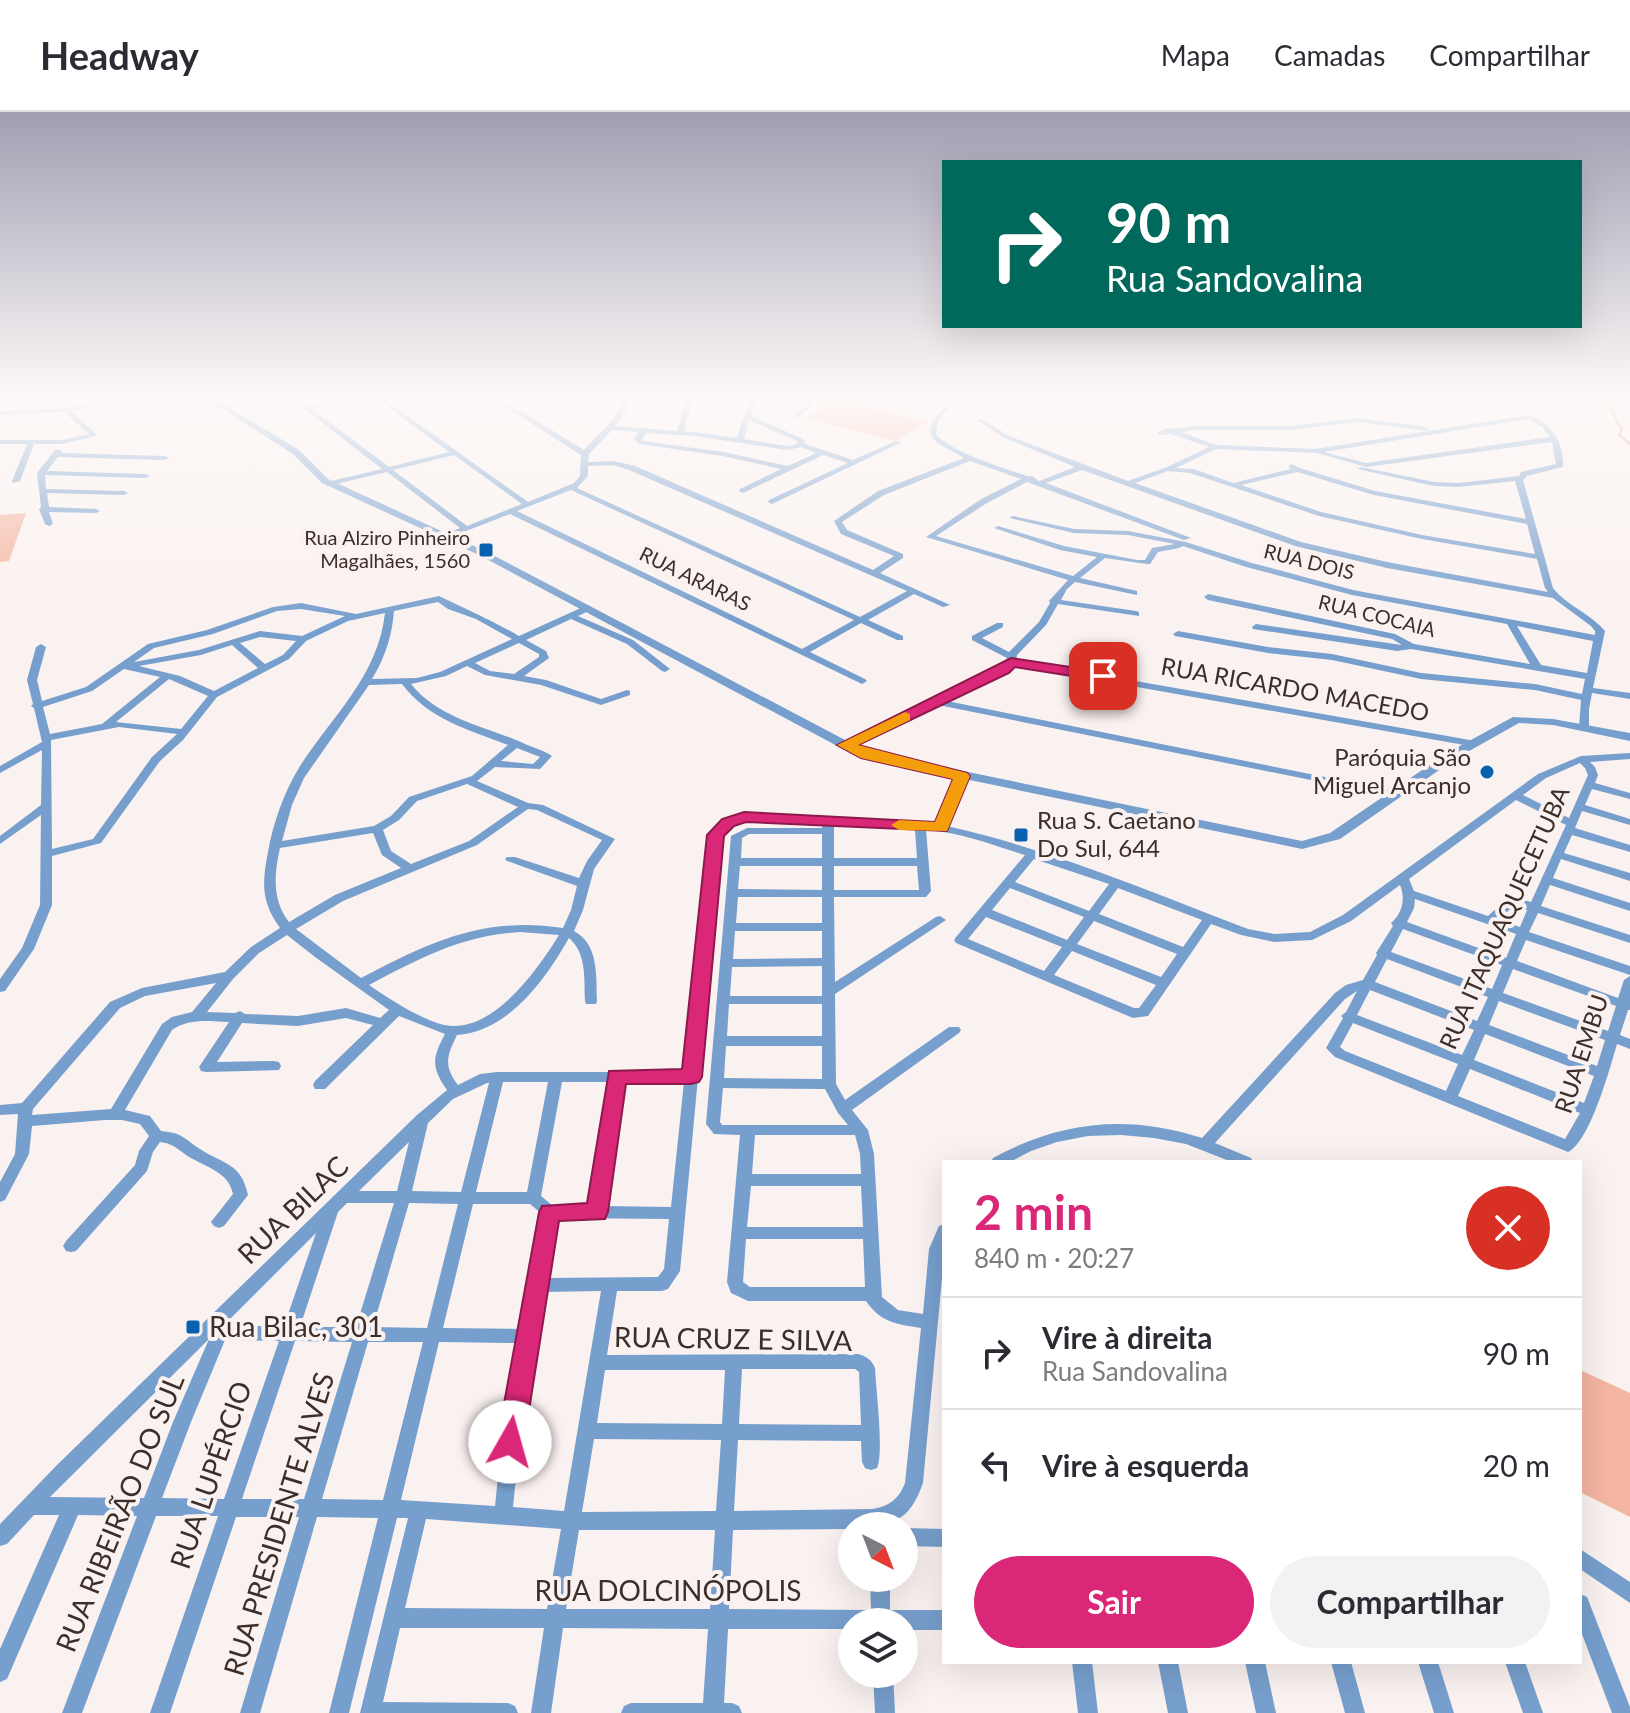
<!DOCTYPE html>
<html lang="pt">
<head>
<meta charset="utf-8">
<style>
	body { margin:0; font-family:Lato,sans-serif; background:#f2f2f3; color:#2b2b33; height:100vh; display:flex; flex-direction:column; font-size:30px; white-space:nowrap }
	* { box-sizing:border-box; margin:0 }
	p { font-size:26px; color:#7c7c81 }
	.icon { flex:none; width:44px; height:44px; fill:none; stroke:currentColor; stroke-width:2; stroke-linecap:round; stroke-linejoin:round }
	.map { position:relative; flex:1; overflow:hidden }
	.panel { position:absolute; left:942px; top:1048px; width:640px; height:504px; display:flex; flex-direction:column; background:#fff; border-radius:0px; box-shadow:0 8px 32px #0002 }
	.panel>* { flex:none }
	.hud { position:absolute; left:942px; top:48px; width:640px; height:168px; border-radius:0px; box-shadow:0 8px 32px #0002; background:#00695c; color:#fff; overflow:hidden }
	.needle { width:52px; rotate:138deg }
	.fabs { position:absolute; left:838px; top:1400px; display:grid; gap:16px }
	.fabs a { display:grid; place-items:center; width:80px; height:80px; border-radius:50%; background:#fff; box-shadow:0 8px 32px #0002; font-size:40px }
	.pin { position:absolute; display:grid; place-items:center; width:68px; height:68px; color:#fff; margin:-34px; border-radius:16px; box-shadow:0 4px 12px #0006 }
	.me { position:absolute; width:88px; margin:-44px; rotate:7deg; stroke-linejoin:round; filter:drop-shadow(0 0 6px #0008) }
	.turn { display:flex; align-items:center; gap:28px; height:168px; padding:0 32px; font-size:36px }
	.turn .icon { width:104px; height:104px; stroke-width:2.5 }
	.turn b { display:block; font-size:56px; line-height:68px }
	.round { display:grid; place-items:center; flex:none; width:84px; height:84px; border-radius:42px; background:#f2f2f3 }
	.headline { display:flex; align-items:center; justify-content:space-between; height:136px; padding:0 32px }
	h1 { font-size:48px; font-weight:700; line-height:60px; color:#db2777 }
	.cta { display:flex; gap:16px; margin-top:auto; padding:16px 32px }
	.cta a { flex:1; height:92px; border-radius:48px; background:#db2777; color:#fff; font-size:32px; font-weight:700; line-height:92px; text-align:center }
	.cta a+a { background:#f2f2f3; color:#2b2b33 }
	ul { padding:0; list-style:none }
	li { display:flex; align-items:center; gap:24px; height:112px; padding:0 32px; border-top:2px solid #e1e1e2 }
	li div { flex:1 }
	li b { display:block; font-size:30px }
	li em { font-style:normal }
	header { display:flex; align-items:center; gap:48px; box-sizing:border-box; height:112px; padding:0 40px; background:#fff; border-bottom:2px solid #e1e1e2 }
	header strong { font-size:38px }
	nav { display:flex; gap:44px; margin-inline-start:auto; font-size:28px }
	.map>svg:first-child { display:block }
</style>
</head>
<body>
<header>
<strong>Headway</strong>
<nav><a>Mapa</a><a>Camadas</a><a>Compartilhar</a></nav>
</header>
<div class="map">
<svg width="1630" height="1601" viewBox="0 0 1630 1601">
	<rect width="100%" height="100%" fill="#faf2f0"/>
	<!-- green -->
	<g fill="#f4b5a2">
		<polygon points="840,288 928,310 895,329 805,306"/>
		<polygon points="26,401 9,449 0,450 0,403"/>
		<polygon points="1580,1258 1630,1281 1630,1405 1580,1380"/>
	</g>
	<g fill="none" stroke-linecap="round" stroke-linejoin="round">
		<!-- stream -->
		<path stroke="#d87d62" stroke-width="2" d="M1604,285C1614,294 1612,306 1622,316L1619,323L1630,332"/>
		<!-- minor -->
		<g fill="#779fcd" fill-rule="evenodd">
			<polygon points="124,285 137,285 71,299 96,322 96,324 62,332 34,332 20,369 13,371 12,369 27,332 0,332 0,328 62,328 89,322 64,300 0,303 0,299 66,296"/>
			<path d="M289,285H296L309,295L329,287L352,285L313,298L389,355L449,340L374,285H381L528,390L574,371L580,364L581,343L490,285H498L584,338L613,308L625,285H631L624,302L615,314L677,319L687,286L693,285L684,319L737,326L749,289L752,287L755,289L751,304L803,327L805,332L853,348L896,329H900V331L772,392L768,390L769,388L848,351L823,343L743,381L739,379L740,377L781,357L723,344L639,332L634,327L639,320L612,318L589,342L588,350L613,349L635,354L873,458L894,444L841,422L834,409L878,379L964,346L936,330L930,322L932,309L946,294L949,296L938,309L936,322C950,340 1004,356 1027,364H1032L1039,369L1075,355L1005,326L978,309V307H982L1009,324L1128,369L1167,355L1209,335L1171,322L1160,323L1157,321L1168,316L1172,317L1196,314H1291L1358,306L1427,315L1430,317L1427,319L1358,310L1291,318H1196L1181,320L1216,333L1315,337L1529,303C1552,312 1564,330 1563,355L1527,364L1523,368L1553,476C1567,494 1590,501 1605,519L1593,576L1630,581V587L1592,581L1589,597V616L1584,619L1579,616L1581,588L1535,578L1421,567L1332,548L1268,541L1175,524L1173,522L1178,519L1268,535L1332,542L1421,561L1535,572L1582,582L1585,567L1411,537L1397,539L1253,517L1252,515L1256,512L1402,533L1392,527L1208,488L1204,485L1208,482L1395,522L1414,532L1530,552L1507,512L1352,483L1246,455L1183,434L1179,436L1158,440L1150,452H1147L1105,446L1080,466L1137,479V483L1075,470L1067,477L1061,488L1136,499L1139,500V504L1058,492L1046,513L1017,543L1016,548L1470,628L1475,631L1470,634L1013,553L1007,560L947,589L1395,679L1400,682L1395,685L938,593L845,636L841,635V631L1001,556L1006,549L1007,546L972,528V524L997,511H1003V515L982,526L1009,540L1039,510L1050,491L1049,489L1068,468L926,425L981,387L1021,367L970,349L884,383L842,410L847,418L903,442V446L880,461L950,493L943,495L914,482L868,508L903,524V528H897L861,511L810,540L865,567L867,569L862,572L510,402L448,426L444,424L445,422L460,416L387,360L327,374V370L382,357ZM1528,307L1542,315L1550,325L1366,351L1324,340ZM749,308L797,329V332L787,334L744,327ZM646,321L694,324L787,338L801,335L816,341L788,354L723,340L643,329L642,327ZM1552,330L1556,352L1521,360L1519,364L1459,371L1434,370L1361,355L1357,357L1434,374L1459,375L1515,369L1526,407L1375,379L1300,356L1292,352L1288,354L1291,357L1233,371L1194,357L1176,356L1216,337L1318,341L1366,355ZM454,343L522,392L467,414L393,358ZM613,353L629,358L907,479L860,505L577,376L588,364V354ZM1082,358L1295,434L1387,456L1553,486L1591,514L1595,519V523L1353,478L1252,451L1186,430L1128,419L1074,417L1013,404L1009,406L1074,421L1128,423L1175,432L1152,436L1145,448H1137L1064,434L998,414L994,416L1060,438L1097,445L1073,464L936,424L987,391L1027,370L1184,428L1191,426L1046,371ZM1168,359L1190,361L1319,404L1422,427L1537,447L1545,476L1548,480L1387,450L1301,430L1135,371ZM1297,360L1374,383L1527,412L1535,442L1422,423L1321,400L1241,373ZM571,378L854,508L802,537L517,399ZM1517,514L1593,529L1587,561L1541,553Z"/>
			<polygon points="789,285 801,285 817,290 797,306 795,305 795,303 809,291"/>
			<polygon points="901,285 930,288 939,285 948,285 930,292"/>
			<polygon points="55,338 61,338 61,341 165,344 169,346 165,348 58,345 47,359 146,362 150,364 146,366 45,363 46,377 124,379 128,381 124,383 47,381 49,395 96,397 100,399 96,401 49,400 53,412 49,414 45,412 39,397 41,395 37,361"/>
			<path d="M439,484C466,497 493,509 519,524L585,494H591V498L578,504L633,528L670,557L665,560L662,559L627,532L571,507L526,528L546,539L549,546L524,564L546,568L601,587L627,578L630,579V583L601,593L541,573L485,563L467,554L446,564L411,572C439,607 485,614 523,631C533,636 544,638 552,644L540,657L495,655L477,669L528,691L543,693L615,727L594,757L583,798L574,819C599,832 596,864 597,889L596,892H586L585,889C584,868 587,841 569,826C545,868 509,919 457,923C447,944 443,953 458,973L480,962L497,960H685L708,729C717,709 733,703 754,702L937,712L957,664L962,661L967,664L947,714C1050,737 1149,779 1248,817L1274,822L1310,820L1343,803L1538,662L1581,644L1630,641V647L1590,650L1595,655L1598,663L1595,671L1630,681V687L1592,677L1585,693L1630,707V713L1582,699L1575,716L1630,733V740L1572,723L1564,741L1630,761V769L1561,747L1553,766L1630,791V799L1550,773L1541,794L1630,823V831L1538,801L1529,820L1630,854V863L1526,828L1517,849L1618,886L1624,868L1630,864V898H1628L1620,923L1630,927V937L1617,932C1610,956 1590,1030 1568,1040L1335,945L1326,936L1343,906L1341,904L1346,900L1357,879L1345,887L1215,1031L1251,1046L1253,1050H1232L1186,1032L1154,1026L1121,1023L1088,1024L1057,1030L1031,1039L1010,1050H991L993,1046C1061,1009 1127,1002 1202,1026L1335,881L1346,873L1363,868L1377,843L1376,841L1393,814L1391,811C1402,802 1406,787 1400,773L1351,809L1312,828L1274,830L1241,823L1211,812L1148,904L1133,906L956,831L954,828L956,825L1025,743C992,733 960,720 926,718L931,779L926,785H834L835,870L936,805L940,804L946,808L835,882L836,972L845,988L949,915H959L961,918L959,921L852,998L868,1018L874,1042L882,1185L898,1198L923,1202L929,1137L939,1114L944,1112V1145L923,1371C909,1411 892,1414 852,1414V1417L733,1418L729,1497L871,1498L870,1466H890V1498H944V1518H904V1510H852V1517H728L724,1591H732L739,1594L742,1601H621L624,1594L631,1591H703L708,1517L563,1516L551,1601H531L544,1516H400L383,1590L508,1591L515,1594L518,1601H360L408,1406H397L349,1601H329L378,1406L317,1405L260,1601H240L299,1405H236L170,1601H150L218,1404H156L82,1601H62L137,1404L78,1403L7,1567L0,1570V1537L59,1403H34L7,1432L0,1434V1412L58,1352L417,1003L447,978C431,955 432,946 445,922L399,904L325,977H315L313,973L315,969L373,913L346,906L298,914L242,911L217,950L274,949L279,950L281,954L279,958L206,960L201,959L199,955L229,910C208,909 189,906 172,918L125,998L150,1004L161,1019C183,1021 183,1026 200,1037C224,1053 241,1050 248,1083L224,1114L219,1116L214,1114L211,1110L233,1082C229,1062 211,1057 195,1048C180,1041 177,1032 160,1030L153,1040L147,1059L76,1139L71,1140L66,1139L63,1134L66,1129L135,1053L139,1039L149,1024L140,1012L122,1008H105L32,1014L29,1042L5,1088L0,1090V1070L15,1042L18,1002L0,1003V993L22,991L110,890L142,876L225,860L251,835L280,816C261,790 262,771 268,740C273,711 284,680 300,654C333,603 378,564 385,501L348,509L306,529L289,547L217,585L183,628L160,649L101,731L52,744V793L34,837L5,879L0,880V867L22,836L40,793L41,703L0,732V724L41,693L42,638L0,661V654L42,630L34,596L31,594L33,592L27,568L36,535L41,532L46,535L37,568L42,589L86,575L148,532L207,518L273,495L301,491L356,502ZM438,490L448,497L476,507L512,527L440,560L417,566L372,567C385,546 392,524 394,499ZM301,497L345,504L302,524L260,519L199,538L134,550L154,536L213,522L277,499ZM260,525L296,529L283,543L265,552L240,531ZM519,531L539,542V545L514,562L490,559L475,551ZM232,533L258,556L214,579L180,564L139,554L201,543ZM124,557L160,565L102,612L50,622L43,595L92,579ZM169,567L208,584L181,617L116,610ZM402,572C428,607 469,618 508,633L472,664L409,685L391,704L374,714L282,729L292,693L304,666L369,573ZM119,615L177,622L152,645L93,727L52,737L51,628ZM517,636L540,645L533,652L501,649ZM1580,651L1585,656L1588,663L1569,706L1523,683L1546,666ZM467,672L518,695L469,729L411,752L391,739L383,718L399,708L417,689ZM1516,688L1566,713L1531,790C1511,784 1502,791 1488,804L1414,779L1409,767ZM528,697L537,698L602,728L587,749L579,766L515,745H507L505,747L507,749L577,774L571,798L563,816C483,804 430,830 361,866L296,817L343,789L477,733ZM754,708L822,712V716H747L731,724L706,1012L714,1022L740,1023L727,1170L731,1181L748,1189H866C881,1211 897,1212 921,1216L905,1371C899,1387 889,1394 873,1397L734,1399L738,1328L861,1329L862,1350L865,1356L871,1358L877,1356C884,1341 876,1277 875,1256C872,1248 866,1244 858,1242L607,1243L617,1179H662L668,1177L680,1159L720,729C726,714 738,709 754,708ZM834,713L915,718L917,746H834ZM373,721L382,743L401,756L335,783L289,810C272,788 274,762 280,736ZM749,722H822V746H741L742,726ZM1034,747L1109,772L1089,799L1015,770ZM740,754H822V778L738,777ZM834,754H917L919,778H834ZM1010,776L1084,805L1067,828L992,798ZM1118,776L1202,808L1183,835L1099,802ZM738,785H822V811H736ZM1415,787L1516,822L1506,846L1407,810L1414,796ZM1519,795L1527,798L1520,815L1498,807L1512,796ZM986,805L1062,835L1044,859L968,827ZM1094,809L1177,842L1161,865L1077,832ZM1403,817L1502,853L1492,877L1391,840ZM735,819H822V846L733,847ZM520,820L559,823C538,857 497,915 453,914C430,914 388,886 369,873C421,846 460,824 520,820ZM287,823L315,845L389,898L380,906L346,896L298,904L245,902L240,899L235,901L207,900L233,867L259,841ZM1072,839L1156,873L1139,896H1134L1054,863ZM1387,847L1488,885L1477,909L1375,870ZM822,854V884H730L732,855ZM1513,857L1616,894L1608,919L1503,881ZM216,871L192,900L172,905L162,912L111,997L32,1003L33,997L120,896L145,884ZM1370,878L1474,918L1462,943L1357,903ZM1499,889L1605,928L1597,954L1489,913ZM729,892H822V924H727ZM1353,911L1458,952L1446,979L1345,939L1340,935ZM1485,922L1594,964L1584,991L1474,948ZM726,934H822V967L724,966ZM1470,957L1580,1001L1565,1027L1458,984ZM503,970H548L527,1080H476ZM562,970H609L590,1094H553L541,1084ZM623,970H684L671,1095L605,1094ZM487,971H489L461,1080L412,1079L428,1011L453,987ZM723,976L825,977L838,1001L848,1013H722L720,1010ZM755,1023H855L860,1042L861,1062H752ZM409,1030L397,1079H359ZM751,1074H861L863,1115H747ZM347,1091H394L356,1215H300L338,1100ZM409,1091L458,1092L427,1216L373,1215ZM473,1092H530L542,1102L520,1217L443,1216ZM556,1106L669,1107L664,1157L658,1165L545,1166ZM316,1121L284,1214H223ZM746,1127H863L865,1175H750L743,1170ZM601,1179L564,1399L513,1395L524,1285L543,1180ZM209,1227L173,1310L144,1386L50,1385ZM225,1228L279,1229L224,1387L162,1386L191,1310ZM295,1229L352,1230L304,1387H242ZM368,1230H423L383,1388L322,1387ZM439,1230L517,1231L506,1285L495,1394L401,1388ZM742,1257H855L859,1260L861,1313L739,1312ZM605,1258H725L722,1312L597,1311ZM594,1327L721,1328L716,1399L582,1400ZM426,1407L561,1417L547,1497L405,1496ZM579,1418H715L710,1497H566Z"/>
			<polygon points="904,1416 944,1417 944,1435 904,1434"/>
			<polygon points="1580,1437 1630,1470 1630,1491 1580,1457"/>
			<polygon points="1580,1482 1587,1485 1630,1595 1630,1601 1612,1601 1580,1517"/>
			<polygon points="1072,1550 1092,1550 1098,1601 1078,1601"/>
			<polygon points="1158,1550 1178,1550 1188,1601 1168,1601"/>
			<polygon points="1245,1550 1265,1550 1276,1601 1256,1601"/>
			<polygon points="1331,1550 1351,1550 1365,1601 1345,1601"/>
			<polygon points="1418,1550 1438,1550 1454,1601 1434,1601"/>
			<polygon points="1505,1550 1525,1550 1543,1601 1523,1601"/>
			<polygon points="873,1562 893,1562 895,1601 875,1601"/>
		</g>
		<!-- tertiary -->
		<polygon fill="#779fcd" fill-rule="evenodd" points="203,285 212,285 299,338 328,367 487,440 849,630 876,641 1302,729 1330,721 1447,641 1513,605 1553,607 1630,621 1630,629 1553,613 1519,611 1455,647 1340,727 1302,737 873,648 841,636 481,444 322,371 293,342"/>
	</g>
	<!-- sky -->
	<linearGradient id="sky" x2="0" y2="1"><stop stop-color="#a19eb2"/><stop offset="0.56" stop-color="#fdf9f8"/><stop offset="1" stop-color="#fdf9f8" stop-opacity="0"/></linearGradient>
	<rect width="1630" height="509" fill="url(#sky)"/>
	<!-- route -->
	<polygon fill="#db2777" stroke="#8e194d" stroke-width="2" points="1011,546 1103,560 1110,564 1103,569 1015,555 1009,561 858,633 967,661 970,664 947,719 746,710 734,714 724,724 702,965 699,970 691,972 626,972 608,1100 605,1107 559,1109 524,1330 520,1339 510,1343 501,1339 497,1330 539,1100 542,1094 587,1091 609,959 682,957 707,723 722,707 744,700 935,710 953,667 861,646 837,633"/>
	<!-- slow -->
	<polygon fill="#f59e0b" points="905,600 910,602 910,608 858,633 967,661 970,664 947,719 899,718 891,713 899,708 935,710 953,667 861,646 837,633"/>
	<!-- markers -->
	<g fill="#0860ae" stroke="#faf2f0" stroke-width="3">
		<rect x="478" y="430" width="16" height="16" rx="4"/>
		<circle cx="1487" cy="660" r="8"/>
		<rect x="1013" y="715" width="16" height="16" rx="4"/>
		<rect x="185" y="1207" width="16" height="16" rx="4"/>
	</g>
	<g text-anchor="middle" stroke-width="8" stroke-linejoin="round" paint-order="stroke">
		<!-- far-poi labels -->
		<g font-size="20" fill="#3d2e2a" stroke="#faf2f0" text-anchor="end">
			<text x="470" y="433">Rua Alziro Pinheiro<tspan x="470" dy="23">Magalhães, 1560</tspan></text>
		</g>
		<!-- far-street labels -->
		<g font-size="20" fill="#3d2e2a" stroke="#faf2f0">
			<text transform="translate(1309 450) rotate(14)" y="7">RUA DOIS</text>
			<text transform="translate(695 467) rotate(26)" y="7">RUA ARARAS</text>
			<text transform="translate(1377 504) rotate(14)" y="7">RUA COCAIA</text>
		</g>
		<!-- street labels -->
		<g font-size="24" fill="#3d2e2a" stroke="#faf2f0">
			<text transform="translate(1295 578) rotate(10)" y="8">RUA RICARDO MACEDO</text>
			<text transform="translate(1505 806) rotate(-66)" y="8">RUA ITAQUAQUECETUBA</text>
			<text transform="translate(1582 942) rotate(-72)" y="8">RUA EMBU</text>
		</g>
		<!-- poi labels -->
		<g font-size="24" fill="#3d2e2a" stroke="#faf2f0" text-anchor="end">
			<text x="1471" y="654">Paróquia São<tspan x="1471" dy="28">Miguel Arcanjo</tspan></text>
			<text x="1037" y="717" text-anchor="start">Rua S. Caetano<tspan x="1037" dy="28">Do Sul, 644</tspan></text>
		</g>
		<!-- near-street labels -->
		<g font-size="28" fill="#3d2e2a" stroke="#faf2f0">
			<text transform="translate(293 1098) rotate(-44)" y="10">RUA BILAC</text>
			<text transform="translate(733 1227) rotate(1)" y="10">RUA CRUZ E SILVA</text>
			<text transform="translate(211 1363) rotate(-71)" y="10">RUA LUPÉRCIO</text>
			<text transform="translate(120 1401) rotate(-68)" y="10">RUA RIBEIRÃO DO SUL</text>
			<text transform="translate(279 1412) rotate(-73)" y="10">RUA PRESIDENTE ALVES</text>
			<text x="668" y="1489">RUA DOLCINÓPOLIS</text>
		</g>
		<!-- near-poi labels -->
		<g font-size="28" fill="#3d2e2a" stroke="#faf2f0" text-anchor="start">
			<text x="209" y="1225">Rua Bilac, 301</text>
		</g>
	</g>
</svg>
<div class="fabs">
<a><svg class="needle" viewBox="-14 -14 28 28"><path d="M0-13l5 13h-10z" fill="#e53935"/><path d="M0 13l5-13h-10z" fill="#7c7c81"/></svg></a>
<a><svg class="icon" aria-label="layers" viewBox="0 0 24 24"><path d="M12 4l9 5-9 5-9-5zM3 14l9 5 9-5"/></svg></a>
</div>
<div class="pin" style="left:1103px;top:564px;background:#d93025"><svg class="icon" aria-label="arrive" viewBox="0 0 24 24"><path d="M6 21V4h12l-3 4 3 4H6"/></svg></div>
<svg class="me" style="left:510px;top:1330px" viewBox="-20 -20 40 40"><circle r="19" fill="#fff"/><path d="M0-13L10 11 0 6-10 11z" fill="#db2777"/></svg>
<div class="hud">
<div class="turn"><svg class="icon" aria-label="right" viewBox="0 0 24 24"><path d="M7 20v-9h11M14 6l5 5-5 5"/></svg><div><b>90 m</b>Rua Sandovalina</div></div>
</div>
<section class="panel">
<div class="headline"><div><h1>2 min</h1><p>840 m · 20:27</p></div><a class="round" style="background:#d93025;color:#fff"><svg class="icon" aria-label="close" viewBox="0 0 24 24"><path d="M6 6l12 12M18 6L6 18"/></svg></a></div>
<ul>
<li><svg class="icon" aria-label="right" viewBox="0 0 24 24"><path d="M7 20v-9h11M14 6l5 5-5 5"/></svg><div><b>Vire à direita</b><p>Rua Sandovalina</p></div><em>90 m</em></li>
<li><svg class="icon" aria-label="left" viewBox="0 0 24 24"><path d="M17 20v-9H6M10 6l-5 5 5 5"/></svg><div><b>Vire à esquerda</b></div><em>20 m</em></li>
</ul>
<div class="cta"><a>Sair</a><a>Compartilhar</a></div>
</section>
</div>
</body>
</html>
